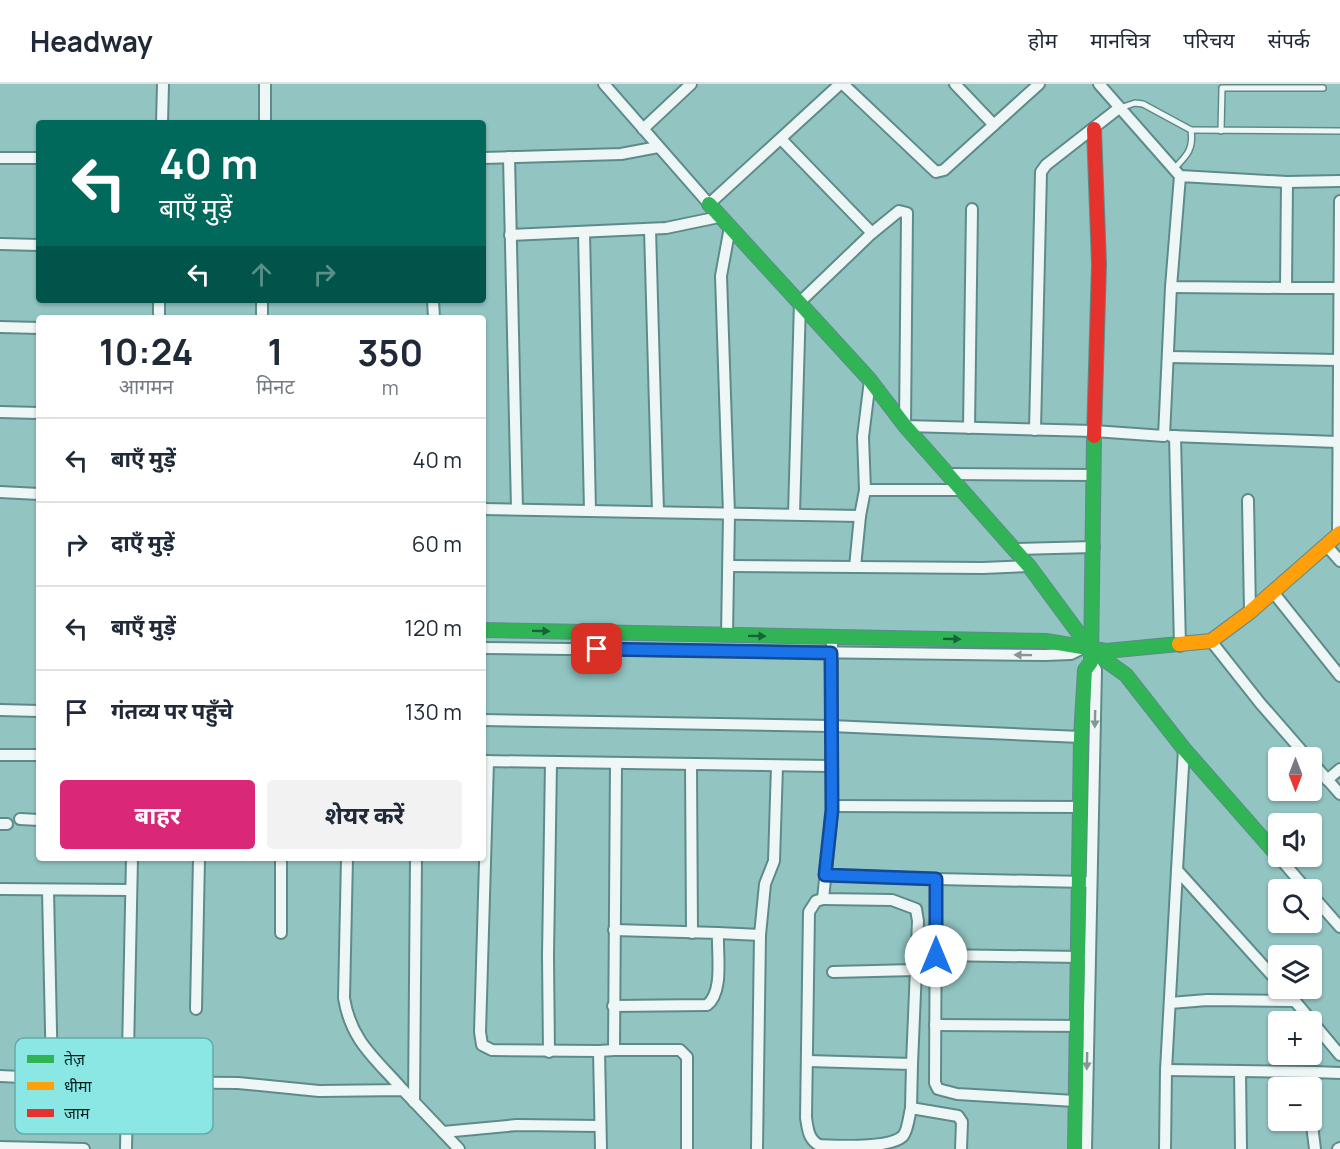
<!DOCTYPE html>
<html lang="hi">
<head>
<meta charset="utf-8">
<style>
	body { margin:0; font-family:Manrope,"Noto Sans Devanagari",sans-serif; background:#f2f2f3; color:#1f2937; height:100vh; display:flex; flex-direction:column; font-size:22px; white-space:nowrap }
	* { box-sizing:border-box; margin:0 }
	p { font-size:20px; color:#747a83 }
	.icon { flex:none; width:33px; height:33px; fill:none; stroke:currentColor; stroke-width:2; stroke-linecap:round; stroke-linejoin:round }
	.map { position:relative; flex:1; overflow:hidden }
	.side { position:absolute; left:36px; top:231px; width:450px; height:546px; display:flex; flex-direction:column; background:#fff; border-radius:6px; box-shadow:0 2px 4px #0004 }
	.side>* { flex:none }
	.top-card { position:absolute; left:36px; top:36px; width:450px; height:183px; border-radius:6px; box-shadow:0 2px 4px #0004; background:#00695c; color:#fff; overflow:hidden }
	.needle { width:39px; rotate:180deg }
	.controls { position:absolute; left:1268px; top:663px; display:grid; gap:12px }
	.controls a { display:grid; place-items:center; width:54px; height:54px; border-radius:6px; background:#fff; box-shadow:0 2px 4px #0004; font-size:30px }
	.pin { position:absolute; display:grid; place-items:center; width:51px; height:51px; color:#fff; margin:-26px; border-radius:12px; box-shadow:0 3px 9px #0006 }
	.me { position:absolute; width:66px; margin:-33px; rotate:0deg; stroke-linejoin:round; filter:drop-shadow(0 0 4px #0008) }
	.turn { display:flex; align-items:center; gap:21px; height:126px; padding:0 24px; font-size:27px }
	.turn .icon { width:78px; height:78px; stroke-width:2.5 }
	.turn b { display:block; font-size:42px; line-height:51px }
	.lanes { display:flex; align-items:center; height:57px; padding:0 24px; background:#0003; justify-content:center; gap:30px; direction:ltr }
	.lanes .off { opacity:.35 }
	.eta { display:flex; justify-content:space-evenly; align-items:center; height:102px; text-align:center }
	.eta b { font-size:36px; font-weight:700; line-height:42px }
	.button { display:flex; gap:12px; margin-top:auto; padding:12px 24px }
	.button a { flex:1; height:69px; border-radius:6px; background:#db2777; color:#fff; font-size:24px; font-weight:700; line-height:69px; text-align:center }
	.button a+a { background:#f2f2f3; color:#1f2937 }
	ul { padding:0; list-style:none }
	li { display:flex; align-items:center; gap:18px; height:84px; padding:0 24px; border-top:2px solid #e0e1e3 }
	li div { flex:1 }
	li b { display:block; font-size:22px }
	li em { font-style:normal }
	header { display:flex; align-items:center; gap:36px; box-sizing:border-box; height:84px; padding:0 30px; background:#fff; border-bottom:2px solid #e0e1e3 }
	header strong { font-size:28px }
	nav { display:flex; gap:33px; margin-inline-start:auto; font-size:21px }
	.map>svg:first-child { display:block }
</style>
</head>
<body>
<header>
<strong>Headway</strong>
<nav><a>होम</a><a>मानचित्र</a><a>परिचय</a><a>संपर्क</a></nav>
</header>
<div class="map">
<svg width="1340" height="1065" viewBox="0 0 1340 1065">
	<rect width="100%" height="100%" fill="#92c5c2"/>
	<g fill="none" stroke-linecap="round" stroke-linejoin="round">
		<defs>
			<g id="lane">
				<path d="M1120,24L1135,19L1143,20L1191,46C1194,66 1186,72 1174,85"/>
				<polyline points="1191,46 1340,47"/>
				<polyline points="1221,47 1222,4 1323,4"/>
			</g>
			<g id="street">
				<polyline points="604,0 709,120 840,0"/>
				<polyline points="843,0 936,88 944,86 1039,0"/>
				<polyline points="955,0 994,41"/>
				<polyline points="1099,0 1180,92 1287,98 1286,204 1171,203 1180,92"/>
				<polyline points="162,39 163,0"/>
				<polyline points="265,39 265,0"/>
				<polyline points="643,45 691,0"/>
				<polyline points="781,55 872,149 800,218 794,430"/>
				<polyline points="509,73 517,425"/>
				<polyline points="0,74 39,74"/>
				<polyline points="483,74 621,70 658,63"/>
				<polyline points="1287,98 1340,97"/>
				<polyline points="650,145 658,428"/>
				<polyline points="584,148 590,427"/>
				<polyline points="872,149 899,127 907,129 905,342 1094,347 1164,352 1171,203"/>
				<polyline points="510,151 666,144 719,133"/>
				<polyline points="0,160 39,161"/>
				<polyline points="1286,204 1339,204"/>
				<polyline points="433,216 434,234"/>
				<polyline points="159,234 159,216"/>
				<polyline points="262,234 262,216"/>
				<polyline points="0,243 39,244"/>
				<polyline points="1168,273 1338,276"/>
				<polyline points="0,328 39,329"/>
				<polyline points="969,344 972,125"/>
				<polyline points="1035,346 1041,88 1046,81 1119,24"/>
				<polyline points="1171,352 1337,358"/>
				<polyline points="1175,352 1180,562"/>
				<polyline points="948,390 1094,391"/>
				<polyline points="865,406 863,353 870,296"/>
				<polyline points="0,408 39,410"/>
				<polyline points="1248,416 1250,528"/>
				<polyline points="483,425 860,432 865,406 962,406"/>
				<polyline points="1338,451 1340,117"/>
				<polyline points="1326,461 1340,477"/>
				<polyline points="1014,465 1094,463"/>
				<polyline points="729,482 983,484 1029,482"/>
				<polyline points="855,483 860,432"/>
				<polyline points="1273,508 1340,592"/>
				<polyline points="727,551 729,430 721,192 730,143"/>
				<polyline points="832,553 832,726 823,815 892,816 916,825 918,837 912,980"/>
				<polyline points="1211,557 1260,619 1308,674"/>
				<polyline points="483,564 1045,571 1071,570 1081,565"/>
				<polyline points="0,626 39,627"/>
				<polyline points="483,636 831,642 1081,653"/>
				<polyline points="1184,665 1177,786 1278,898"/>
				<polyline points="0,671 39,671"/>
				<polyline points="483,677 831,682"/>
				<polyline points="488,677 480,948 482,961 492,966 599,967"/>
				<polyline points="1311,677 1340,710"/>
				<polyline points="691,680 692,849"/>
				<polyline points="1327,696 1340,685"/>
				<polyline points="832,722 1081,723"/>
				<polyline points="20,735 39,736"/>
				<polyline points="0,740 7,740"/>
				<polyline points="1278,772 1307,806"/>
				<path d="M347,774L344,914C351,957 375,974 403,1006"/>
				<polyline points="825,791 936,795 935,999 938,1005 957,1010 1075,1017"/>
				<polyline points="936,795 1086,798"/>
				<polyline points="0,805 130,806"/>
				<polyline points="48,806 52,993"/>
				<polyline points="1311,810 1340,843"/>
				<path d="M823,815L816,817L809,828L806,1034C808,1045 808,1055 819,1061C840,1062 889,1065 903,1052C908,1046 909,1032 911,1024"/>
				<polyline points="281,849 281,774"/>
				<polyline points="718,849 760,851 765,800 774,777 777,682"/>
				<polyline points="936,871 1080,873"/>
				<polyline points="833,888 915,886"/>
				<polyline points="1284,904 1340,971"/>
				<polyline points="1170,919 1207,916 1295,917"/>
				<path d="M613,922L707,921C724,908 717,870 718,849L614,846"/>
				<polyline points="196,925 199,774"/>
				<polyline points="935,941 1085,942"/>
				<polyline points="614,966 680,966 687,973 687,1065"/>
				<polyline points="549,968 548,872 551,678"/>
				<polyline points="808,977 912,980 911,1024 958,1032 962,1038 961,1065"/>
				<polyline points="1166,986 1240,987 1241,1065"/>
				<polyline points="1240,987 1313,988"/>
				<polyline points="0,992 128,998 238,999 319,1007 403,1006 459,1065"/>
				<polyline points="414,1018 416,774"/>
				<polyline points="443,1048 517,1041 600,1042"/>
				<polyline points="0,1063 84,1065"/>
				<polyline points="126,1065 132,774"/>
				<polyline points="601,1065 599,967 614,966 616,679"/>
				<polyline points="757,1065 760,851"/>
				<polyline points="1086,1065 1096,586 1091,578"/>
				<polyline points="1165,1065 1166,986 1177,786"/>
				<polyline points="1315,1065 1312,1041 1313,988 1340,989"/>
				<polyline points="1338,1065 1340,1064"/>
			</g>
			<g id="fast">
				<polyline points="709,120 870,296 905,342 1029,482 1091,566 1126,591 1184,665 1278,772"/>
				<polyline points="483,546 1046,557 1106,567 1179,560"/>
				<polyline points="1075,1065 1081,653 1085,586 1091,578 1094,352"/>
			</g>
			<polyline id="slow" points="1179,560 1211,557 1250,528 1340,449"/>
			<polyline id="jam" points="1094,352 1099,180 1094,45"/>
		</defs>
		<!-- lane casing -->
		<use href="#lane" stroke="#5e8b89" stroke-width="8"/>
		<!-- street casing -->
		<use href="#street" stroke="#5e8b89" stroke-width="14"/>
		<!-- fast casing -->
		<use href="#fast" stroke="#5e8b89" stroke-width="16"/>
		<!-- slow casing -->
		<use href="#slow" stroke="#5e8b89" stroke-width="16"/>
		<!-- jam casing -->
		<use href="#jam" stroke="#5e8b89" stroke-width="16"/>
		<!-- lane -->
		<use href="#lane" stroke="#eff6f6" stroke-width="5"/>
		<!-- street -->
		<use href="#street" stroke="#eff6f6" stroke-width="10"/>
		<!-- fast -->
		<use href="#fast" stroke="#30b455" stroke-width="14"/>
		<!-- slow -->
		<use href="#slow" stroke="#ff9f0a" stroke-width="14"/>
		<!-- jam -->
		<use href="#jam" stroke="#e5322d" stroke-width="14"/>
	</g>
	<!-- one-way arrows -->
	<defs><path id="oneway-solid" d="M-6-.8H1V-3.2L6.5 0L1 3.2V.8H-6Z" transform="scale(1.5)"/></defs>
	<g fill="#176338">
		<use href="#oneway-solid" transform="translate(541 547) rotate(1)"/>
		<use href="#oneway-solid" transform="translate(757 552) rotate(1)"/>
		<use href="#oneway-solid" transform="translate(952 555) rotate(1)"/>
	</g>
	<g fill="#849696">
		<use href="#oneway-solid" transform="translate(1023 571) rotate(-179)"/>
		<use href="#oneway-solid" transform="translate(1095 635) rotate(91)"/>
		<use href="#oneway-solid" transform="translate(1087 977) rotate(91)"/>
	</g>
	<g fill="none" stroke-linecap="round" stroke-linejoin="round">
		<defs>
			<polyline id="route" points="597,565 831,569 832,726 825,791 936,795 936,872"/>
		</defs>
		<!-- route casing -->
		<use href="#route" stroke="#114b97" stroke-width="15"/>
		<!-- route -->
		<use href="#route" stroke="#1a73e8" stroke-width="10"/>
	</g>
	<!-- legend -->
	<rect x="15" y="954" width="198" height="96" rx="9" fill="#8ae7e3" stroke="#61aca8" stroke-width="1.5"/>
	<rect x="27" y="971" width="27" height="8" fill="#30b455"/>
	<rect x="27" y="998" width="27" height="8" fill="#ff9f0a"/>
	<rect x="27" y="1025" width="27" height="8" fill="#e5322d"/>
	<g font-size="16" fill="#022120">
		<text x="64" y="981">तेज़</text>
		<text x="64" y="1008">धीमा</text>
		<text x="64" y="1035">जाम</text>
	</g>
</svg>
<div class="controls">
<a><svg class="needle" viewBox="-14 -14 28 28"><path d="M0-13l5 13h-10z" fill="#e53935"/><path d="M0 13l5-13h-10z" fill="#747a83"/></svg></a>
<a><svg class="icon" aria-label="sound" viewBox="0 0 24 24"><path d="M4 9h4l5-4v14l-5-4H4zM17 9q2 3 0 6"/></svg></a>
<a><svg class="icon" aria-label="search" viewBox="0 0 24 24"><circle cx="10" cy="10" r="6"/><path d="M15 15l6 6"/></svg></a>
<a><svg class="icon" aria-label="layers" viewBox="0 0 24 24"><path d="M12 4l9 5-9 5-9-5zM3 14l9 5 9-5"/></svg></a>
<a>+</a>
<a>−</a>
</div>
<div class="pin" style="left:597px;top:565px;background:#d93025"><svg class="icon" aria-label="arrive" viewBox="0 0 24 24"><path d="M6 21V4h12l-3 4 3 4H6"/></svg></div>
<svg class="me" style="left:936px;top:872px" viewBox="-20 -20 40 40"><circle r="19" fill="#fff"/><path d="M0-13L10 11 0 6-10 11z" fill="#1a73e8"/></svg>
<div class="top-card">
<div class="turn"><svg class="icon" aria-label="left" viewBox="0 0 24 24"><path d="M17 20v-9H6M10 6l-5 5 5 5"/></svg><div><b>40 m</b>बाएँ मुड़ें</div></div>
<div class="lanes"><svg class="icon" aria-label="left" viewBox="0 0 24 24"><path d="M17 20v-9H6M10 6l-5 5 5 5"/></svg><svg class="icon off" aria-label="ahead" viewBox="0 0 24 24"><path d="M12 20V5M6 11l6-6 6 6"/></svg><svg class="icon off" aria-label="right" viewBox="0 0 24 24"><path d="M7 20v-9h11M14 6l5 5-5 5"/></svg></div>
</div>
<section class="side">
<div class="eta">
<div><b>10:24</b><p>आगमन</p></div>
<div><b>1</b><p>मिनट</p></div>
<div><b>350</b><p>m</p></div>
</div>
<ul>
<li><svg class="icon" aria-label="left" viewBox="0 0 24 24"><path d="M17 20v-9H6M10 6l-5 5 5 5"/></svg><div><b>बाएँ मुड़ें</b></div><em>40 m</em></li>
<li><svg class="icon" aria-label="right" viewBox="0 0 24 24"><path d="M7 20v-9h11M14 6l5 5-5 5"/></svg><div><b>दाएँ मुड़ें</b></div><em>60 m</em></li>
<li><svg class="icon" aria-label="left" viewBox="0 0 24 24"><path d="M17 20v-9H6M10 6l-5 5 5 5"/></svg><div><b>बाएँ मुड़ें</b></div><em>120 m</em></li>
<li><svg class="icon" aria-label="arrive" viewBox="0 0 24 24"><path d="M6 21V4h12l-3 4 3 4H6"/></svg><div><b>गंतव्य पर पहुँचे</b></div><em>130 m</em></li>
</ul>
<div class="button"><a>बाहर</a><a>शेयर करें</a></div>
</section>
</div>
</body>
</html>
